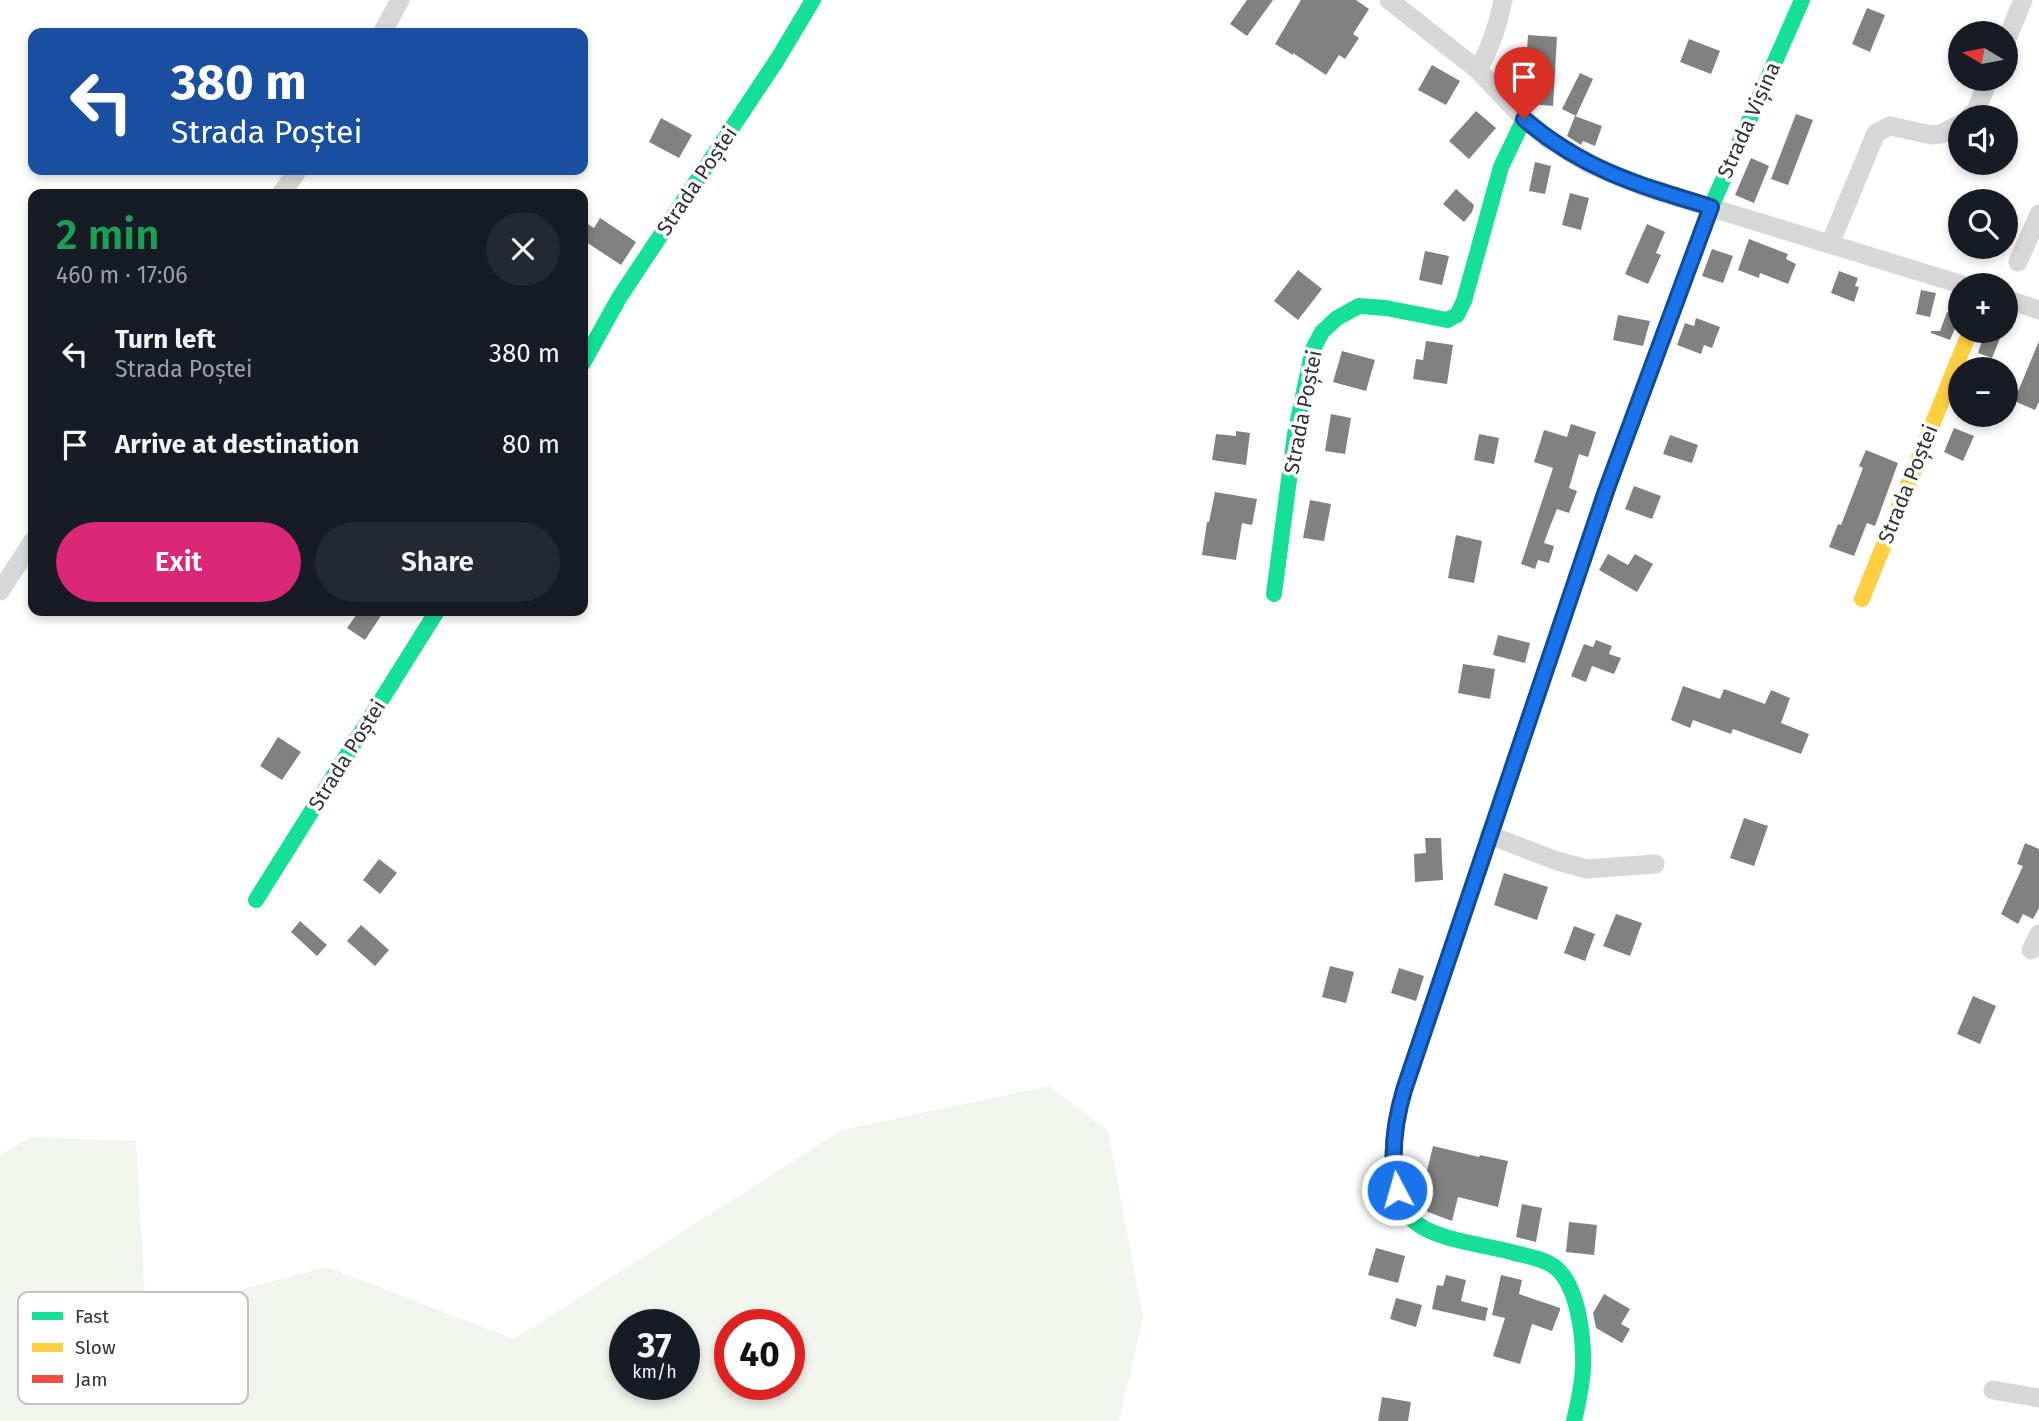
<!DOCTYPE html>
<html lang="en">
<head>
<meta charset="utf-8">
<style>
	body { margin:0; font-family:"Fira Sans",sans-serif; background:#242831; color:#f1f3f6; height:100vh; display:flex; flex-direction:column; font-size:26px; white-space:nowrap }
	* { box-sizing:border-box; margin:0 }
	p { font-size:23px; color:#9ea1a6 }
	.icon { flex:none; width:38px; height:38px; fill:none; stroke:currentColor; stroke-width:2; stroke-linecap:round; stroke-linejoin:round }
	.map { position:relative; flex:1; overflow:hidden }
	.drawer { position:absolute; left:28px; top:189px; width:560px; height:427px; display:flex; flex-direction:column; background:#171b24; border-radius:14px; box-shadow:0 4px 10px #0003 }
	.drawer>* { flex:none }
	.banner { position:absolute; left:28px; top:28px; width:560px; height:147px; border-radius:14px; box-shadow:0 4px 10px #0003; background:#1a4fa0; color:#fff; overflow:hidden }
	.needle { width:46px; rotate:280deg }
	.buttons { position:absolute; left:1948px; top:21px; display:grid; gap:14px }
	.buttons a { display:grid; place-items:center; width:70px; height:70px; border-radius:50%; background:#171b24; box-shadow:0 4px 10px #0003; font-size:35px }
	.speed { position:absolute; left:609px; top:1309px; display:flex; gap:14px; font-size:35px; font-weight:700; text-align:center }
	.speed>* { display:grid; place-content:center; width:91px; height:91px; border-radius:50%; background:#171b24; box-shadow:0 4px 10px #0003; line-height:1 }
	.speed small { font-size:18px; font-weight:400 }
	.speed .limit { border:10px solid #d22; background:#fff; color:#111 }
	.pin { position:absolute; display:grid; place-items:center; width:60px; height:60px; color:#fff; margin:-72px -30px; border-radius:50% 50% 50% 0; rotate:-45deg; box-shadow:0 0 7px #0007 }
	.pin .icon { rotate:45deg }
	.me { position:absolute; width:77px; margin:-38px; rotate:354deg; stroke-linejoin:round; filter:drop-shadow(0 0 5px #0008) }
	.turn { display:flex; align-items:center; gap:24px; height:147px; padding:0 28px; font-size:32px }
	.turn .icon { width:91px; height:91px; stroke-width:2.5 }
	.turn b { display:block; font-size:49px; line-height:60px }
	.round { display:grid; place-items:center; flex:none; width:74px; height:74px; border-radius:37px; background:#242831 }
	.overview { display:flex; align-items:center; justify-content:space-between; height:119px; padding:0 28px }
	h1 { font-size:42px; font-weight:600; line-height:52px; color:#1e9e55 }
	.cta { display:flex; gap:14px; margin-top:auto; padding:14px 28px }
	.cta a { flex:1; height:80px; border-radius:42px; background:#db2777; color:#fff; font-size:28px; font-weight:600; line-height:80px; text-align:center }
	.cta a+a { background:#242831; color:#f1f3f6 }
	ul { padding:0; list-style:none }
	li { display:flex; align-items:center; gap:21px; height:91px; padding:0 28px }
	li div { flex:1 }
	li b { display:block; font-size:26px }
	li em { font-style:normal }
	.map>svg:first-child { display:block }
</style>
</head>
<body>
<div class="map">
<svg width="2039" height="1421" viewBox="0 0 2039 1421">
	<rect width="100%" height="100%" fill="#fff"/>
	<!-- green -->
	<path fill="#f1f5ed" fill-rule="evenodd" d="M1049,1086L1108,1131L1143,1318L1119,1421H0V1155L31,1137L136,1141L146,1315L327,1267L514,1339L842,1130ZM625,1325H684V1384H625ZM730,1325H789V1384H730Z"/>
	<!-- building -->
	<g fill="#818181">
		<polygon points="1247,0 1273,0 1247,36 1230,24"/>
		<polygon points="1301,0 1356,0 1369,9 1353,34 1359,38 1345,59 1339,55 1326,75 1293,53 1293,55 1275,44"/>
		<polygon points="1867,8 1885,15 1870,52 1852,44"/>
		<polygon points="1528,35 1557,37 1553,106 1529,104 1524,101"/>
		<polygon points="1689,39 1720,51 1711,74 1680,62"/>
		<polygon points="1432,65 1460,81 1446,105 1418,90"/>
		<polygon points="1580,73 1593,79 1576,116 1562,109"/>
		<polygon points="1476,111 1496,128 1469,159 1449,141"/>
		<polygon points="1796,114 1813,120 1788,185 1771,179"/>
		<polygon points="1575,116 1602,126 1595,146 1583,141 1581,145 1567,136"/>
		<polygon points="661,118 692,135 679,158 649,142"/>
		<polygon points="1751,158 1769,166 1754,203 1735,195"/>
		<polygon points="1535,162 1551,166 1545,194 1529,191"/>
		<polygon points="1456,189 1474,205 1472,212 1464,222 1443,204"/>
		<polygon points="1570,193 1589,198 1581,230 1562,225"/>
		<polygon points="600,218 636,242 621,265 583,240 583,221 594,228"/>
		<polygon points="1647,224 1665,232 1656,253 1661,255 1648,284 1625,274"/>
		<polygon points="1749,239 1788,254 1786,259 1796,264 1788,284 1760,273 1759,278 1738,270"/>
		<polygon points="1712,249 1733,256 1723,283 1702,276"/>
		<polygon points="1425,251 1449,256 1442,285 1419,280"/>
		<polygon points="1298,270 1322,289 1298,320 1274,301"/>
		<polygon points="1839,271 1858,278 1855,286 1859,287 1854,302 1831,293"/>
		<polygon points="1921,290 1936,293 1930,317 1916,314"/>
		<polygon points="1947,312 1960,317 1950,340 1931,333 1931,331 1940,331"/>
		<polygon points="1618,315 1650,321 1643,346 1613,340"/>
		<polygon points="1696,318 1720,327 1712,348 1704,345 1701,354 1677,345 1685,323 1694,326"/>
		<polygon points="1985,331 2003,331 1992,358 1978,353"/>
		<polygon points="1426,341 1453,345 1447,384 1413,379 1416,359 1423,360"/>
		<polygon points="2039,341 2039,402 2035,410 2014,401"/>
		<polygon points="1342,351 1375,360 1366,391 1333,382"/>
		<polygon points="1331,414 1351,418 1345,454 1325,451"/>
		<polygon points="1571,424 1596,432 1588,457 1579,454 1569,488 1577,491 1569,513 1557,509 1549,529 1544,543 1554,546 1549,563 1538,560 1535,569 1521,564 1553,468 1534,462 1544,430 1567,437"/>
		<polygon points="1954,428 1974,436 1963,461 1944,452"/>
		<polygon points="1236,431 1250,433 1246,465 1212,460 1216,434 1236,436"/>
		<polygon points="1479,434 1499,438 1494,464 1474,460"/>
		<polygon points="1670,435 1698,445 1692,463 1663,454"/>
		<polygon points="1866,450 1898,463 1875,526 1867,523 1854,556 1829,547 1838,524 1841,525 1863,468 1859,466"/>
		<polygon points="1634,486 1661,496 1652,519 1625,509"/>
		<polygon points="1215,492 1257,499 1252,525 1242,523 1236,560 1202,555 1207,522 1209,522"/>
		<polygon points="1310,500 1331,504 1324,541 1303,538"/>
		<polygon points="1456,535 1482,541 1474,583 1448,578"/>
		<polygon points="1608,554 1628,565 1635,554 1653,564 1637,592 1599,570"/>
		<polygon points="359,611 384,611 365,640 347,628"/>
		<polygon points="1498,635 1530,643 1525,663 1493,655"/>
		<polygon points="1596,640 1612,646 1609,654 1621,658 1614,674 1592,666 1586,682 1571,676 1584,644 1593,647"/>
		<polygon points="1463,664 1495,669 1490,699 1458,693"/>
		<polygon points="1683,686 1720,699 1724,689 1765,704 1771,690 1790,698 1781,723 1809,734 1801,754 1733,729 1731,734 1693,720 1690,728 1671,720"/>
		<polygon points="278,737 301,752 282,780 260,766"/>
		<polygon points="1744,818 1768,826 1754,866 1730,858"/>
		<polygon points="1425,838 1441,838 1443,880 1415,882 1414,854 1426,853"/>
		<polygon points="2025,843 2039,849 2039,908 2033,919 2023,914 2018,924 2001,914 2023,866 2017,864"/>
		<polygon points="379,859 397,873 380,894 363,880"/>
		<polygon points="1504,873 1548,887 1537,920 1494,905"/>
		<polygon points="1616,914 1642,923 1630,956 1603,946"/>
		<polygon points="300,921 327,945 317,956 291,932"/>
		<polygon points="361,925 389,950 375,966 347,941"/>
		<polygon points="1574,926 1595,934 1585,961 1564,953"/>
		<polygon points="1330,966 1354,972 1346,1003 1322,997"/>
		<polygon points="1399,968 1424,976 1416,1001 1391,993"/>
		<polygon points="1973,996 1996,1006 1980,1044 1957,1034"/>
		<polygon points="1433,1146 1479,1157 1480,1155 1508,1161 1498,1207 1458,1197 1452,1221 1428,1212 1419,1204 1414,1194 1419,1177 1425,1179"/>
		<polygon points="1522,1204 1542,1208 1536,1242 1516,1237"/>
		<polygon points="1569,1222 1597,1225 1594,1255 1566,1252"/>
		<polygon points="1376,1248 1405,1256 1398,1283 1368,1275"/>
		<polygon points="1446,1275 1466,1280 1461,1301 1488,1308 1485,1321 1432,1309 1437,1285 1443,1286"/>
		<polygon points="1501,1275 1522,1280 1519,1294 1560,1308 1560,1310 1552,1331 1532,1324 1520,1364 1493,1356 1505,1318 1492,1315"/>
		<polygon points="1604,1294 1630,1309 1621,1324 1630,1329 1622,1343 1596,1328 1593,1313"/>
		<polygon points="1396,1298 1422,1305 1416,1327 1390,1319"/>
		<polygon points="1382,1397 1411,1402 1408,1421 1378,1421"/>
	</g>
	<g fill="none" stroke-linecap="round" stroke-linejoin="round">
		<!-- street -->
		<g stroke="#d7d7d7" stroke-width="19">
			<polyline points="1389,0 1478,70 1524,119 1546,138 1591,165 1647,188 1963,285"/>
			<polyline points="382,33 400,0"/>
			<polyline points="2006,41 2023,0"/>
			<path d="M1478,70C1491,47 1498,26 1503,0"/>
			<polyline points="1969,117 1976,110 1989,79"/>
			<polyline points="281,194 298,170"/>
			<polyline points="1830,244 1876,133 1890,126 1932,135 1941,134 1960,124"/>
			<polyline points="2018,262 2039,214"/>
			<polyline points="2006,299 2039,310"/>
			<polyline points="0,591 33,541"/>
			<polyline points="1489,835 1557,861 1587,869 1655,864"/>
			<polyline points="2031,950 2039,934"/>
			<polyline points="1993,1390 2039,1398"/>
		</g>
		<!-- fast -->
		<g stroke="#16e098" stroke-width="16">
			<polyline points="583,363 619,298 777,60 813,0"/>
			<polyline points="1625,439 1711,207 1802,0"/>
			<polyline points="1274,594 1295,434 1313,349 1322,332 1337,318 1359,306 1386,308 1447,320 1457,315 1464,301 1501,167 1524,119"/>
			<path d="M1534,703L1404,1090C1393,1129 1379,1197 1419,1225C1440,1240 1485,1245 1511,1252C1525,1256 1544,1258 1556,1268C1579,1287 1584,1341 1583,1368C1582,1386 1578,1404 1574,1421"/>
			<polyline points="256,900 437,611"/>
		</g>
		<!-- slow -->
		<polyline stroke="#ffcf43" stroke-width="16" points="1862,599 1970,331"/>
		<!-- jam -->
		<polyline stroke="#f24e42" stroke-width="16" points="1534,703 1625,439"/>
	</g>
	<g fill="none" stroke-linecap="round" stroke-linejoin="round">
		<defs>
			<path id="route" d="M1397,1190C1390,1156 1394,1124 1404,1090L1606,491L1711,207C1638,185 1584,170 1524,119"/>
		</defs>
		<!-- route casing -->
		<use href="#route" stroke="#114b97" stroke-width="18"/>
		<!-- route -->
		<use href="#route" stroke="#1a73e8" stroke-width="12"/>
	</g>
	<g text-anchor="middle" stroke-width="7" stroke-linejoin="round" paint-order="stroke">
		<!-- street labels -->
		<g font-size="21" fill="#333" stroke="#fff">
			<text transform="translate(1749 120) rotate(-66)" y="7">Strada Vișina</text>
			<text transform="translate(697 181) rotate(-56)" y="7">Strada Poștei</text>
			<text transform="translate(1303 412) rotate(-79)" y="7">Strada Poștei</text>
			<text transform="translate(1908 484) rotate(-68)" y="7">Strada Poștei</text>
			<text transform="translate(347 755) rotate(-58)" y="7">Strada Poștei</text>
		</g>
	</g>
	<!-- legend -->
	<rect x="18" y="1292" width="230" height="112" rx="10" fill="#fff" stroke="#c2c2c2" stroke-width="2"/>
	<rect x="32" y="1312" width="31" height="8" fill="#16e098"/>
	<rect x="32" y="1343" width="31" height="9" fill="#ffcf43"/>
	<rect x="32" y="1375" width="31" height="8" fill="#f24e42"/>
	<g font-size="19" fill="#333">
		<text x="75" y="1323">Fast</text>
		<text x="75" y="1354">Slow</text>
		<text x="75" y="1386">Jam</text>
	</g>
</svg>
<div class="buttons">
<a><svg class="needle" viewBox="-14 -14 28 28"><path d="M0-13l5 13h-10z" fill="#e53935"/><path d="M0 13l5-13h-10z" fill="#9ea1a6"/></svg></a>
<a><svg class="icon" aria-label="sound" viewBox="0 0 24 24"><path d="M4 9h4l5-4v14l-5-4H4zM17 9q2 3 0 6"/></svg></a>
<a><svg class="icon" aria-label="search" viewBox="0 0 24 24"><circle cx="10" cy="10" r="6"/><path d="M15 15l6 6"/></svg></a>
<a>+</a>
<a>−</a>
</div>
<div class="speed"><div>37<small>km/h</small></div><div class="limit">40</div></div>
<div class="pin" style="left:1524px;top:119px;background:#d93025"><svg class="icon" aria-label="arrive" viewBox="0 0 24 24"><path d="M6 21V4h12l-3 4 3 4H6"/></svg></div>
<svg class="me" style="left:1397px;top:1190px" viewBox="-20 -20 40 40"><circle r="17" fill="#1a73e8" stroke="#fff" stroke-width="3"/><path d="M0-11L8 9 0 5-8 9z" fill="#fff"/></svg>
<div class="banner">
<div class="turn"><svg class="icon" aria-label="left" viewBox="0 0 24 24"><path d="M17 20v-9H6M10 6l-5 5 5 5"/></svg><div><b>380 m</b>Strada Poștei</div></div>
</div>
<section class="drawer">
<div class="overview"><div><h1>2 min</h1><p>460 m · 17:06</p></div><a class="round"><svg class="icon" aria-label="close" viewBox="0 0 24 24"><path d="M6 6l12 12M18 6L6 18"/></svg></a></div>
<ul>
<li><svg class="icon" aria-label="left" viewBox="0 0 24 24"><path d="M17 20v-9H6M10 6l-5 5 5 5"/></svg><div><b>Turn left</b><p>Strada Poștei</p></div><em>380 m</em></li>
<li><svg class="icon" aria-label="arrive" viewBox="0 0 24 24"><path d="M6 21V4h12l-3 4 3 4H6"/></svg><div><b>Arrive at destination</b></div><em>80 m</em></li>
</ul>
<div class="cta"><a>Exit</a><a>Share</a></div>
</section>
</div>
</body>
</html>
